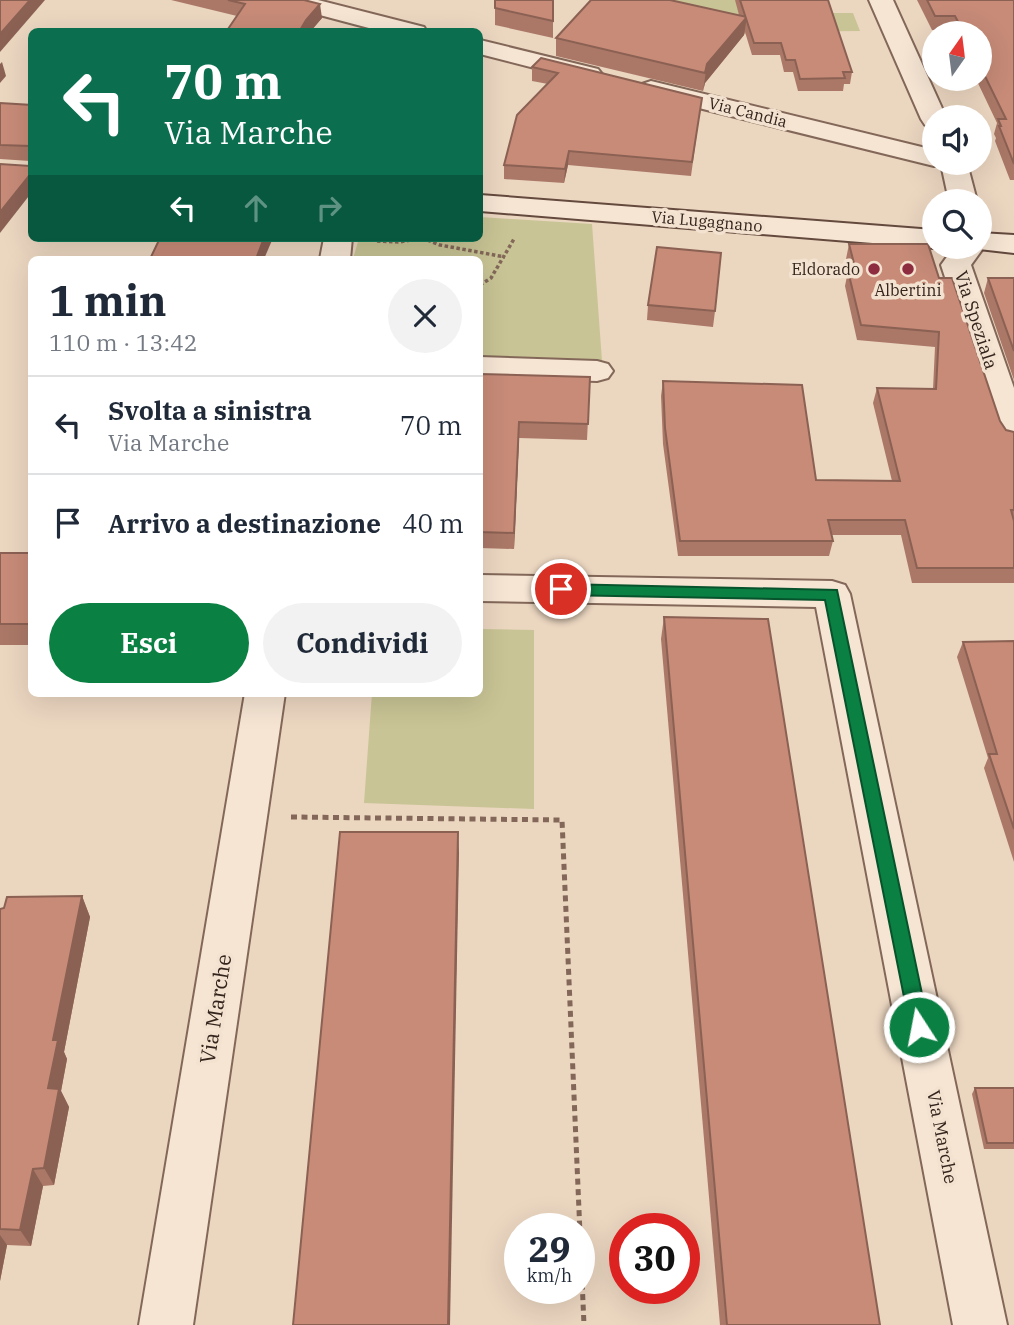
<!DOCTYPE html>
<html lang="it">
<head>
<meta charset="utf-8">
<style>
	body { margin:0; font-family:"IBM Plex Serif",serif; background:#f2f2f3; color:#1f2937; height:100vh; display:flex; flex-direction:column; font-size:26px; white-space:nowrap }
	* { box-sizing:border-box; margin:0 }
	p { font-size:23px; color:#747a83 }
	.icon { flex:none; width:38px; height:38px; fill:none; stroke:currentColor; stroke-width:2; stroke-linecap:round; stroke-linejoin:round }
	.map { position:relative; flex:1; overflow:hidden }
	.sheet { position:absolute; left:28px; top:256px; width:455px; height:441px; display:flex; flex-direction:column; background:#fff; border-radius:10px; box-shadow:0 7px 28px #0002 }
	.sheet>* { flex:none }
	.top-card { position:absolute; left:28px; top:28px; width:455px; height:214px; border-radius:10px; box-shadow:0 7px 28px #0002; background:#0b6e4f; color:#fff; overflow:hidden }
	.needle { width:46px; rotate:14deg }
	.buttons { position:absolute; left:922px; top:21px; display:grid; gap:14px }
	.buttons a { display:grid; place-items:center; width:70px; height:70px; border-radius:50%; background:#fff; box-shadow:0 7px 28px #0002; font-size:35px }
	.speed { position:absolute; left:504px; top:1213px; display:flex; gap:14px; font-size:35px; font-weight:700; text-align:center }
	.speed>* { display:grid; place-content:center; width:91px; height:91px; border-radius:50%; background:#fff; box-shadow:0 7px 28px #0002; line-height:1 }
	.speed small { font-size:18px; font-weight:400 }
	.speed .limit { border:10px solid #d22; background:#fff; color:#111 }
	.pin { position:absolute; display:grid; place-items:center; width:60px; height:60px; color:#fff; margin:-30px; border:4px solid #fff; border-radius:50%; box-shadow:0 2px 7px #0007 }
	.me { position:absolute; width:77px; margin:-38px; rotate:349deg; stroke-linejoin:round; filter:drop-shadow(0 0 5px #0008) }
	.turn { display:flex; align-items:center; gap:24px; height:147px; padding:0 21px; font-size:32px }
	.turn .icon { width:91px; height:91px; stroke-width:2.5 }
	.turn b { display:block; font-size:49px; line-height:60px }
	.lanes { display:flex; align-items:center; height:66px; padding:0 21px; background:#0003; justify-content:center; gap:35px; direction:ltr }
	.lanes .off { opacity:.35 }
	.round { display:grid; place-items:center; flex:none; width:74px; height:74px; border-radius:37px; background:#f2f2f3 }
	.head { display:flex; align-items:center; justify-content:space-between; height:119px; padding:0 21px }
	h1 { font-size:42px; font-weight:700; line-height:52px }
	.primary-button { display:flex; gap:14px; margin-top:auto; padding:14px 21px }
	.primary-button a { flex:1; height:80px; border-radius:42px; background:#0b8043; color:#fff; font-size:28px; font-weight:700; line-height:80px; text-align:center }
	.primary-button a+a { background:#f2f2f3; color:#1f2937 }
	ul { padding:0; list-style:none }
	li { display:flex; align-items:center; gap:21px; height:98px; padding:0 21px; border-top:2px solid #e0e1e3 }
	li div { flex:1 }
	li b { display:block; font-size:26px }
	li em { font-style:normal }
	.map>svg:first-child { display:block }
</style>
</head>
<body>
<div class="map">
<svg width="1014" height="1325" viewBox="0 0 1014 1325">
	<rect width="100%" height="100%" fill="#ebd6c0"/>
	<!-- green -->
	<g fill="#c8c495">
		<polygon points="648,0 766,0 772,13 853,13 860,31 754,32 754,36 646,13"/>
		<polygon points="480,217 592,224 602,361 480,358 480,259 353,259 359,238 480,238"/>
		<polygon points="480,629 534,630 534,809 364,803 372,693 480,693"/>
	</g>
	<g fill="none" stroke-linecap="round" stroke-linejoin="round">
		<defs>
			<g id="street">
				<polygon points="278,0 318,0 424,27 427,32 384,32 282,5"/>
				<polygon points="869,0 893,0 946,117 934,117 934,127 925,125 921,119"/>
				<polygon points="480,40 598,69 602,74 598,79 589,82 480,54"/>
				<polygon points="651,81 934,150 934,163 967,163 977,201 949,201 941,164 934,166 642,94 638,89 642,84"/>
				<polygon points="324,238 352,238 350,259 320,259"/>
				<polygon points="980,242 984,247 971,265 1014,388 1014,446 1002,443 997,435 941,265 954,247 980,247"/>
				<polygon points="480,357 597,361 608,364 613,371 608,378 597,381 480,377"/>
				<polygon points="480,575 832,581 845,585 850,594 1007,1325 953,1325 816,607 480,601"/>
				<polygon points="245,693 285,693 193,1325 139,1325"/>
			</g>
			<g id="secondary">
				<polygon points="480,195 934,230 934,247 938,247 934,248 480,211"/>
				<polygon points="980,233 1014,235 1014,253 970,248 980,247"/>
			</g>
		</defs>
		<!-- street casing -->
		<use href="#street" stroke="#836859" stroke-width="4"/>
		<!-- secondary casing -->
		<use href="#secondary" stroke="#64493d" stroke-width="4"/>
		<!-- path-far1 -->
		<g stroke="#836859" stroke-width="3.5" stroke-dasharray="3.5 2.5" stroke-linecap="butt">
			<polyline points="422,238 440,245 505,257"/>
			<polyline points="377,241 399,242 423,238"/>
			<polyline points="480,285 491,278 514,239"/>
		</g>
		<!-- path -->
		<polyline stroke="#836859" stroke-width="5" stroke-dasharray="6 4.5" stroke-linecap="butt" points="291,817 562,820 584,1325"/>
		<!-- street -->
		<use href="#street" fill="#f6e5d3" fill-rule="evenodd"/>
		<!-- secondary -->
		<use href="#secondary" fill="#f6e5d3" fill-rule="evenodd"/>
	</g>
	<!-- wall -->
	<g fill="#ab7867">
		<polygon points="171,0 304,0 322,18 310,32 226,32 237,16"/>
		<polygon points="495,0 553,21 553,38 495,25"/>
		<polygon points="735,0 828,0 852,72 850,84 844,84 843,91 798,91 793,72 784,72 780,55 752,55 745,32 744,35 705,83 703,91 556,56 556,38 739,15"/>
		<polygon points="917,0 1014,0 1014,180 1010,180 995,141 996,138 994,134 997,123 976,79 980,79 980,33 954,33 952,30 932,30"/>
		<polygon points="541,58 700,111 691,176 568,165 564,183 504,179 504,165 548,84 532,81 532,67"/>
		<polygon points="0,103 32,105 32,192 30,161 0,159"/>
		<polygon points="849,244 939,278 1000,421 1006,430 1014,432 1014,583 912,583 901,535 831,535 833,541 829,556 678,556 663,444 661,396 663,381 816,480 892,481 873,403 877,388 933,389 935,347 857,340 845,286 848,271 849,271 846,259"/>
		<polygon points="988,278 1014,278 1014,380 984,293"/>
		<polygon points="648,305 715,311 713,327 647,320"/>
		<polygon points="480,374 590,377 587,440 519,438 514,549 480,548"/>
		<rect x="0" y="553" width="32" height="92"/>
		<polygon points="664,617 880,1325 720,1325 661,639"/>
		<polygon points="1014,641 1014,862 984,768 988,758 957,657 963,642"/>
		<polygon points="82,896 90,917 64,1052 67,1059 61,1091 69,1107 54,1185 43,1186 31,1246 7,1245 0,1281 0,909"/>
		<polygon points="975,1088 1014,1088 1014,1149 984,1149 972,1094"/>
	</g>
	<!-- shaded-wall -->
	<g fill="#8b6154">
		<polygon points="30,0 45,0 0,52 0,34"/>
		<polygon points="320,4 322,18 310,32 299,32 306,20"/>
		<polygon points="747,17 744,35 705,83 703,91 707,64"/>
		<polygon points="2,62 6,76 0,83 0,64"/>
		<polygon points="569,151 568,165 564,183 565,169"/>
		<polygon points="32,172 32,192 0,233 0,212"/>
		<polygon points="264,238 273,238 264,259 256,259"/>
		<polygon points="519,422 519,438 514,549 514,533"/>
		<polygon points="458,832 459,853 450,1325 448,1325"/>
		<polygon points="82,896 90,917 64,1052 67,1059 61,1091 69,1107 54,1185 44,1168 48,1088 53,1040"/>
		<polygon points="33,1169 43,1186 31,1246 20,1230"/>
		<polygon points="0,1235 7,1245 0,1281"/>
	</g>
	<!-- building -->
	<g fill="#c78b78" stroke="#8b6154" stroke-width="2">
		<polygon points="0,0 30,0 0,34"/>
		<polygon points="228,0 304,0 320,4 306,20 299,32 226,32 245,4"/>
		<polygon points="495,0 553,0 553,21 495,8"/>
		<polygon points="591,0 670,0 747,17 707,64 705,73 556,38"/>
		<polygon points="740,0 828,0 852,72 843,72 845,78 800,79 795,60 786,60 781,43 754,43"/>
		<polygon points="927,0 1014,0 1014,164 999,126 1001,126 998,119 1006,119 980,66 980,33 964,33 955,16 935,16"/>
		<polygon points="541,58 702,98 692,162 569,151 565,169 504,165 517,115 558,73 532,67"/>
		<polygon points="0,103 32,105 32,172 0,212 0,164 30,166 30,146 0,145"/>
		<polygon points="160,238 264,238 256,259 150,259"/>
		<polygon points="849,244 928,244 939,278 952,278 1000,421 1006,430 1014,432 1014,510 1011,510 1014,521 1014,568 917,568 905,520 828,520 833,541 680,541 665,428 663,381 802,385 816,480 900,481 877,388 936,389 939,332 861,325 848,271 856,271"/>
		<polygon points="657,247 721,253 715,311 648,305"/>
		<polygon points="988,278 1014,278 1014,351"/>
		<polygon points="480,374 590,377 588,424 519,422 514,533 480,532"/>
		<rect x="0" y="553" width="32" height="71"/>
		<polygon points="664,617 768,619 880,1325 727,1325"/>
		<polygon points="1014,641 1014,829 989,754 997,754 963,642"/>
		<polygon points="340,832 458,832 448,1325 293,1325"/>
		<polygon points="82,896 53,1040 58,1040 48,1088 59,1089 44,1168 33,1169 20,1230 0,1229 0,909 4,908 7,897"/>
		<polygon points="975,1088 1014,1088 1014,1143 987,1143"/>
	</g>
	<!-- route -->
	<polygon fill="#0b8043" stroke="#07532c" stroke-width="2" points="561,584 837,590 929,1027 926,1034 919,1036 912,1034 910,1027 825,600 561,595 553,589"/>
	<!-- markers -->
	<g fill="#8e2d40" stroke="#f3e2cf" stroke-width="2.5">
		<circle cx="874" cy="269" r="7"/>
		<circle cx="908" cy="269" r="7"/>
	</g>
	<g text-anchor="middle" stroke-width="7" stroke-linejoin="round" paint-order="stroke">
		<!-- far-street labels -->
		<g font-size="16" fill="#33241d" stroke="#f3e2cf">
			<text transform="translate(748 112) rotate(14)" y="6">Via Candia</text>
			<text transform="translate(707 221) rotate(5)" y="6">Via Lugagnano</text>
		</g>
		<!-- far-poi labels -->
		<g font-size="16" fill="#33241d" stroke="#f3e2cf" text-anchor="end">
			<text x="860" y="275">Eldorado</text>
			<text x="908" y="296" text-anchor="middle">Albertini</text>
		</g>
		<!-- street labels -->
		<g font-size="18" fill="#33241d" stroke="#f3e2cf">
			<text transform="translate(976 320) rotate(72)" y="6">Via Speziala</text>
			<text transform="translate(942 1137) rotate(79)" y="6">Via Marche</text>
		</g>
		<!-- near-street labels -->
		<g font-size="21" fill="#33241d" stroke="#f3e2cf">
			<text transform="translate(216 1009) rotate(-81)" y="7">Via Marche</text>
		</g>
	</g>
</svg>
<div class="buttons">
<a><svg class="needle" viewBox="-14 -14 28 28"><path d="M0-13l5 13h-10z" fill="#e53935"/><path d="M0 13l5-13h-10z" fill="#747a83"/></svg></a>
<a><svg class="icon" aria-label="sound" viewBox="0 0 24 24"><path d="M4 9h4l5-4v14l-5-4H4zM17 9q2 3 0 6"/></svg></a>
<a><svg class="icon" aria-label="search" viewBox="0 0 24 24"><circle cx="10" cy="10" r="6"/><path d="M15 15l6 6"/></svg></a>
</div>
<div class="speed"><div>29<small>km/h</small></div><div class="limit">30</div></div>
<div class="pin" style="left:561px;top:589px;background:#d93025"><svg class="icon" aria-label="arrive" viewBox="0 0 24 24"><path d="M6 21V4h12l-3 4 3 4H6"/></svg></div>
<svg class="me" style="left:919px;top:1027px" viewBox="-20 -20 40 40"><circle r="17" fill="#0b8043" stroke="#fff" stroke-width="3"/><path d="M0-11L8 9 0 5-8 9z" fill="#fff"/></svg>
<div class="top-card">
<div class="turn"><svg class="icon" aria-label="left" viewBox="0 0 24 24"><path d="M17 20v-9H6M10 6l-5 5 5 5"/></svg><div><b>70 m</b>Via Marche</div></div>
<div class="lanes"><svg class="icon" aria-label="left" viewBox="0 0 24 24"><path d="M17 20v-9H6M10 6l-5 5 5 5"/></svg><svg class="icon off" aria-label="ahead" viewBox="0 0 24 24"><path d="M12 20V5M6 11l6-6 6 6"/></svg><svg class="icon off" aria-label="right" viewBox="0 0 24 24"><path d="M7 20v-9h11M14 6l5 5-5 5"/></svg></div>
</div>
<section class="sheet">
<div class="head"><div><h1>1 min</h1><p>110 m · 13:42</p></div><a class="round"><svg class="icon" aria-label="close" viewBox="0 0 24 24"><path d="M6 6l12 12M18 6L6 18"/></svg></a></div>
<ul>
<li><svg class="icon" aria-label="left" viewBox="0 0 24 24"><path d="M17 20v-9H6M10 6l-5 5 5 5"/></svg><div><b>Svolta a sinistra</b><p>Via Marche</p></div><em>70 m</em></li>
<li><svg class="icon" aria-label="arrive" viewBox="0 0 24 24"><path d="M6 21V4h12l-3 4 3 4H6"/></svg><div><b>Arrivo a destinazione</b></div><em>40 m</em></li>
</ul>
<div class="primary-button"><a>Esci</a><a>Condividi</a></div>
</section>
</div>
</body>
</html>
